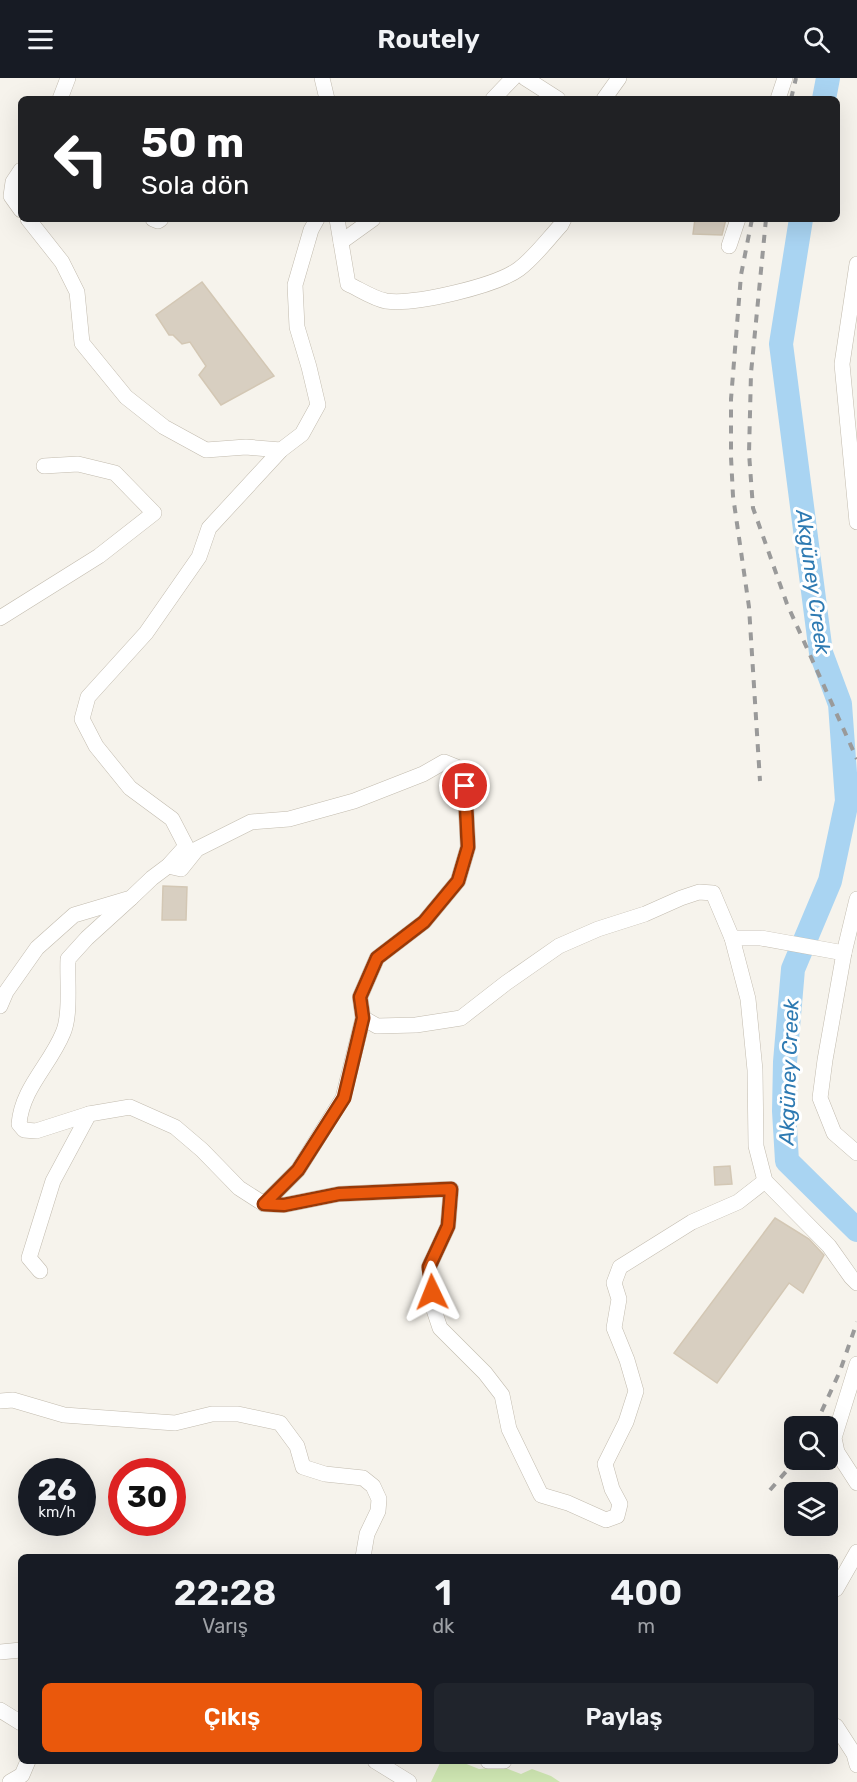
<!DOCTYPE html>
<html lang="tr">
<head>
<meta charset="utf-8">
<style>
	body { margin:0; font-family:Rubik,sans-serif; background:#20242c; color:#f1f3f6; height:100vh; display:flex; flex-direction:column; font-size:22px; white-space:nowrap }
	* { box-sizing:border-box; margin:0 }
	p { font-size:20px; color:#9ea1a6 }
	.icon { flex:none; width:33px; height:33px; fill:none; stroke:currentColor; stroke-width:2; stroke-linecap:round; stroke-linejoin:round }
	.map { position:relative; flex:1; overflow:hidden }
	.sheet { position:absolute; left:18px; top:1476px; width:820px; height:210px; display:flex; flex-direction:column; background:#171b24; border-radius:9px; box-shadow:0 6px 24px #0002 }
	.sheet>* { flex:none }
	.guide { position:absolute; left:18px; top:18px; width:822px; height:126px; border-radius:9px; box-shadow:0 6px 24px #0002; background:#202124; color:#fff; overflow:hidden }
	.tools { position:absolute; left:784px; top:1338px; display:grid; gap:12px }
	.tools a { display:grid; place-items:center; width:54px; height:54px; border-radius:9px; background:#171b24; box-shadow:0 6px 24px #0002; font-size:30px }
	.speed { position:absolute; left:18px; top:1380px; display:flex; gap:12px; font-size:30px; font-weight:700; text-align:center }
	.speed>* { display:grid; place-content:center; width:78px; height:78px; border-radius:50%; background:#171b24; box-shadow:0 6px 24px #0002; line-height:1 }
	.speed small { font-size:15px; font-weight:400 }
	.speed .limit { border:9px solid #d22; background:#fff; color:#111 }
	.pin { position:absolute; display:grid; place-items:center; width:51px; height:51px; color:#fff; margin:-26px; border:3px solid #fff; border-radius:50%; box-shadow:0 2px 6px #0007 }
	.me { position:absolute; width:66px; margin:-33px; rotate:358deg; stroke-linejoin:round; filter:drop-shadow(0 0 4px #0008) }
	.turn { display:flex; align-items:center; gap:21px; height:126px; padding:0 24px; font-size:27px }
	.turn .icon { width:78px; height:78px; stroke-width:2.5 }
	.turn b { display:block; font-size:42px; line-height:51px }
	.eta { display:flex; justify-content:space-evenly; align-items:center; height:102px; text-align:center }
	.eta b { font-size:36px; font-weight:600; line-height:42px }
	.button { display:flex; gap:12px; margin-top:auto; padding:12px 24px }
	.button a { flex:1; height:69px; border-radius:9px; background:#ea580c; color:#fff; font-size:24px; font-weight:600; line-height:69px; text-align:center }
	.button a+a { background:#20242c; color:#f1f3f6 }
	header { display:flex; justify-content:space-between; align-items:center; height:78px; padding:0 24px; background:#171b24; font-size:27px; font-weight:600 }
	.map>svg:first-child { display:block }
</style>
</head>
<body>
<header><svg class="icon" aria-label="menu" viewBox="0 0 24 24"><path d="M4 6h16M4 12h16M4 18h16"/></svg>Routely<svg class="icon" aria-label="search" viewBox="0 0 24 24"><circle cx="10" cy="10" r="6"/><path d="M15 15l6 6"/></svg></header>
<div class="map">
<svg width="857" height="1704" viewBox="0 0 857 1704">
	<rect width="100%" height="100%" fill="#f6f3ec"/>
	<!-- green -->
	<polygon fill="#d2eab5" points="441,1683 459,1683 479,1691 503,1689 521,1696 532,1691 551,1698 560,1704 431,1704"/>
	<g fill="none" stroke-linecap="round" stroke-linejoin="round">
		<!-- river -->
		<g stroke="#a9d4f2" stroke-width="24">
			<polyline points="824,21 828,0"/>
			<polyline points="801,141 781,266 821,575 840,626 847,723 830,803 793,891 785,984 784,1033 787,1083 857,1152"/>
		</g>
	</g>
	<!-- building -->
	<g fill="#d8cfc1" stroke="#d3c7b4" stroke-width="1.5">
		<polygon points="695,141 726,141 722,157 693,156"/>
		<polygon points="202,204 274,298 221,327 199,297 206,288 190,264 182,266 173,257 169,257 156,237"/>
		<polygon points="163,808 187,809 186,842 162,842"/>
		<polygon points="730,1088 732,1106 715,1107 714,1089"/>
		<polygon points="775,1140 809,1161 824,1177 803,1215 789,1205 717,1305 674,1275"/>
	</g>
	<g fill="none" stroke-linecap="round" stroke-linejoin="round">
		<defs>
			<g id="minor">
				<polyline points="322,0 327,21"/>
				<polyline points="525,0 558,21"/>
				<polyline points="60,21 68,0"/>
				<polyline points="493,21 513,0"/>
				<polyline points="604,21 619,0"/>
				<polyline points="778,21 785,0"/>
				<polyline points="21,92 13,104 11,118 21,132"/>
				<polyline points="28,141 62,184 77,214 82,265 126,319 164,349 206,372 246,369 281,372"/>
				<polyline points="153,141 158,143 161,141"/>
				<path d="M337,141L348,206C359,211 374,221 386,223C415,227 496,208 519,191C535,179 548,161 561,147L564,141"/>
				<polyline points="341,164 373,141"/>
				<polyline points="729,168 738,141"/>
				<polyline points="857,186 842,286 857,444"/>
				<polyline points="0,540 99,478 154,435 115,395 78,386 44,388"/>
				<polyline points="168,788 181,791 197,771 251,744 289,741 354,723 423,696 444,684 459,690 465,708 468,769 458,803 424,844 377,880 360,919 363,940 377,948 416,947 461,940 506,905 559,868 598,851 645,836 681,820 699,814 713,815 732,860"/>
				<path d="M131,820L87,860L68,881C67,902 71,937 63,955C50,987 22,1010 19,1046L24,1052L36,1053L89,1036L130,1029L175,1049L202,1072L239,1110L264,1126L284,1127L339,1116L451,1111L448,1148L429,1189L432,1202V1226L440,1250L485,1295L502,1317L509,1351L541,1417L568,1425L606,1442L617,1438L620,1426L612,1411L605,1386L626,1344L636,1313L627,1282L614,1250L619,1221L614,1205L620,1189L692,1144L738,1124L765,1103"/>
				<polyline points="857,821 844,875 825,982 820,1020 834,1055 857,1075"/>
				<polyline points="844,875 761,860 732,860 748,921 755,992 756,1068 765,1103 829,1168 851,1199 857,1205"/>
				<polyline points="0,928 6,914 37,870 74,837 131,820 152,800 168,788 186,768 172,741 130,710 96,668 82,641 88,619 146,555 199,479 209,450 281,372 302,356 318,327 309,289 297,249 295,207 311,152 317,141"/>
				<polyline points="264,1126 298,1092 343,1020 363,940"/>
				<polyline points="40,1193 29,1180 53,1103 89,1036"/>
				<polyline points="857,1286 834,1360 837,1374 857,1405"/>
				<polyline points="0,1323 13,1322 64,1337 175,1345 212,1336 238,1336 280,1345 297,1368 303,1389 325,1396 363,1400 373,1408 379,1421 378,1433 367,1456 363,1479"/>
				<polyline points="836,1511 857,1474"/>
				<polyline points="0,1574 21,1572"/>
				<polyline points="0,1632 21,1645"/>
				<polyline points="836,1648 854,1676 857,1687"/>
				<polyline points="375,1683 409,1704"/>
				<polyline points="488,1683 504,1683"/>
				<polyline points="10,1704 22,1697 28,1683"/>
			</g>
		</defs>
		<!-- minor casing -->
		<use href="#minor" stroke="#c2bbae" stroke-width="16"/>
		<!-- minor -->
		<use href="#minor" stroke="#fff" stroke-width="15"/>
		<!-- rail -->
		<g stroke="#9a9a9a" stroke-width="4" stroke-dasharray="8 8" stroke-linecap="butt">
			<polyline points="791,21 796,0"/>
			<polyline points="752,141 741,197 731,321 731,379 733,418 749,529 760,703"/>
			<polyline points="766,141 751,295 749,375 753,430 787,526 857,681"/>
			<polyline points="815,1348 840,1293 857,1244"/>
			<polyline points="770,1412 796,1382"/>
		</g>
	</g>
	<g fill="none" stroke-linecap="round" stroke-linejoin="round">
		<defs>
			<polyline id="route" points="432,1214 429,1189 448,1148 451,1111 339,1116 284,1127 264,1126 298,1092 344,1020 363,940 360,919 377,880 424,844 458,803 468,769 465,708"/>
		</defs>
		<!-- route casing -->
		<use href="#route" stroke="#983908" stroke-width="15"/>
		<!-- route -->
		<use href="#route" stroke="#ea580c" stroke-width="10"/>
	</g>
	<g text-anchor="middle" stroke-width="6" stroke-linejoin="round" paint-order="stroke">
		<!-- water labels -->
		<g font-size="21" font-style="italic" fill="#2e7ab2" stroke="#fff">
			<text transform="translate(813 504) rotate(82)" y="7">Akgüney Creek</text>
			<text transform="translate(789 994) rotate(-88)" y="7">Akgüney Creek</text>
		</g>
	</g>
</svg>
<div class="tools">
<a><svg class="icon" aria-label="search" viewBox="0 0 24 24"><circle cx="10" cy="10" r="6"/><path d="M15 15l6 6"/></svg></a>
<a><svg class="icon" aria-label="layers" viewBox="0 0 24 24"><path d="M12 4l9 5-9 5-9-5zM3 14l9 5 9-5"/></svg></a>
</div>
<div class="speed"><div>26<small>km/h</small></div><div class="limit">30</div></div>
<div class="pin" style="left:465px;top:708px;background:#d93025"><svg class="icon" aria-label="arrive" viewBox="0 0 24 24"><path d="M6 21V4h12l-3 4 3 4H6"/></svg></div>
<svg class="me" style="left:432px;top:1214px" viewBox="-20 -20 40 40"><path d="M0-17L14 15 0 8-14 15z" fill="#ea580c" stroke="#fff" stroke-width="4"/></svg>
<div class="guide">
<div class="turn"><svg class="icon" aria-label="left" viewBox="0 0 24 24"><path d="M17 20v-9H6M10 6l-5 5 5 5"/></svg><div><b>50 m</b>Sola dön</div></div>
</div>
<section class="sheet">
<div class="eta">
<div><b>22:28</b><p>Varış</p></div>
<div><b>1</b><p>dk</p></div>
<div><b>400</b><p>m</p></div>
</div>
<div class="button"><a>Çıkış</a><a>Paylaş</a></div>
</section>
</div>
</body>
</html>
